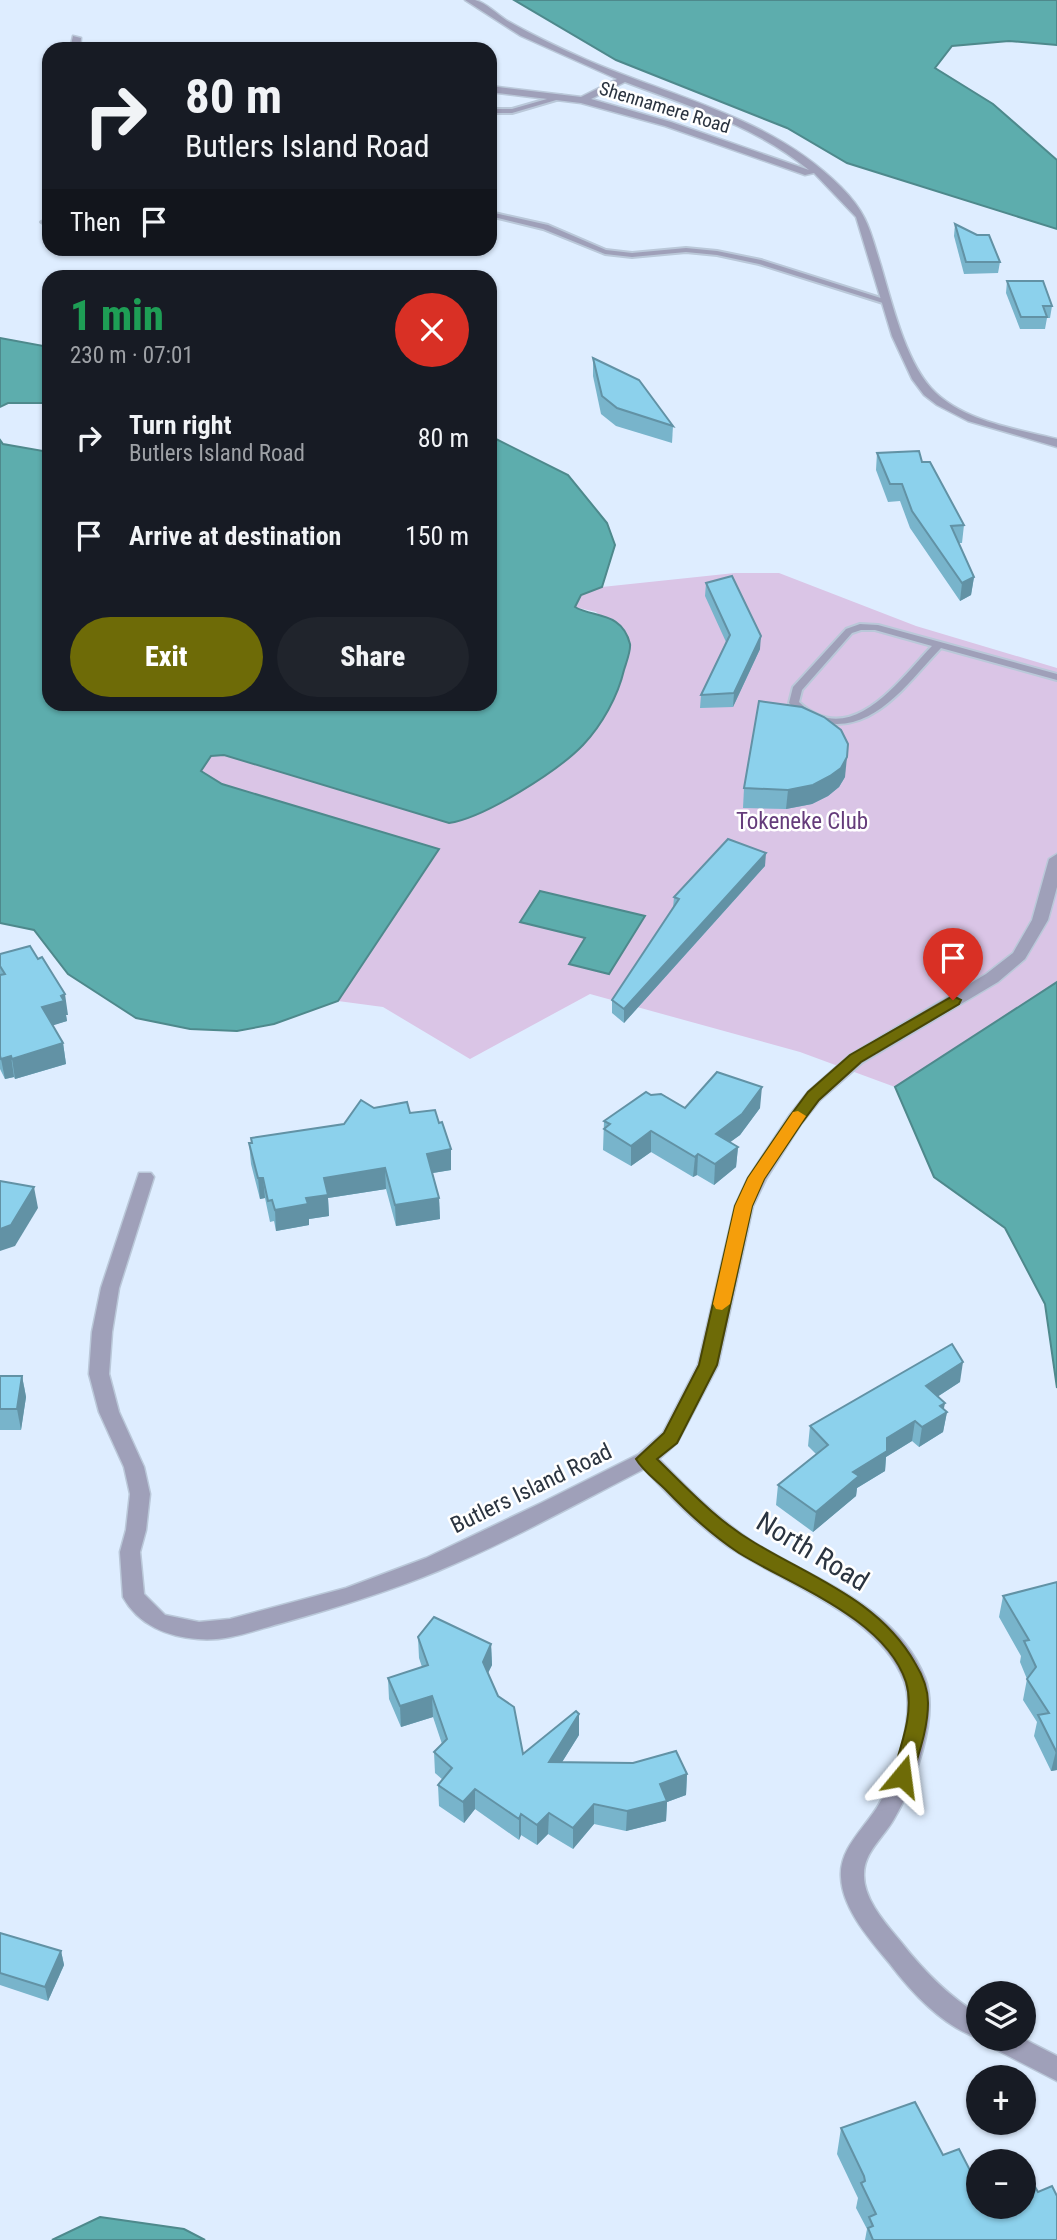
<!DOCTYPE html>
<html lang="en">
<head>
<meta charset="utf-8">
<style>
	body { margin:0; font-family:"Roboto Condensed",sans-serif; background:#20242c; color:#f1f3f6; height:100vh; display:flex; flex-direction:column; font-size:26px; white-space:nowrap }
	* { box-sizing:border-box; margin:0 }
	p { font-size:23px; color:#9ea1a6 }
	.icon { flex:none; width:38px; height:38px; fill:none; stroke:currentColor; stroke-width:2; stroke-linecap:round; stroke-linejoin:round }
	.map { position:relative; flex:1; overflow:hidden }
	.side { position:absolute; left:42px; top:270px; width:455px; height:441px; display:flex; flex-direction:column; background:#171b24; border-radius:21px; box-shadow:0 2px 5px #0004 }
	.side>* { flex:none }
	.hud { position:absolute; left:42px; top:42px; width:455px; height:214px; border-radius:21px; box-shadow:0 2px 5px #0004; background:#171b24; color:#f1f3f6; overflow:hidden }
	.fabs { position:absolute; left:966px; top:1981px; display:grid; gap:14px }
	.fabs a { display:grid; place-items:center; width:70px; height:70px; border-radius:50%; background:#171b24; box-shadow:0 2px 5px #0004; font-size:35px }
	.pin { position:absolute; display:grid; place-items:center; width:60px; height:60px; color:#fff; margin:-72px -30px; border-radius:50% 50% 50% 0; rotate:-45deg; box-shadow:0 0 7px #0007 }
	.pin .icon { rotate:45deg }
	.me { position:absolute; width:77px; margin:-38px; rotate:16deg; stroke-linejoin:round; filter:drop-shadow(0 0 5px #0008) }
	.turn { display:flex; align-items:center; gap:24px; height:147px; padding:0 28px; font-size:32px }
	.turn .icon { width:91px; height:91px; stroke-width:2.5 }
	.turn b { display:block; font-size:49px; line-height:60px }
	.then { display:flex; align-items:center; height:66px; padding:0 28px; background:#0003; gap:14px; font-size:26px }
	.round { display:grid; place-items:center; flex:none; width:74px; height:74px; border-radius:37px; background:#20242c }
	.head { display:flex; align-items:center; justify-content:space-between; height:119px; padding:0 28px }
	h1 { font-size:42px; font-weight:800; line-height:52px; color:#1e9e55 }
	.button { display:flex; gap:14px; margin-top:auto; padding:14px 28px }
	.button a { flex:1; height:80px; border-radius:42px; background:#6e6b07; color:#fff; font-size:28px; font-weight:800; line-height:80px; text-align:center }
	.button a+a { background:#20242c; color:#f1f3f6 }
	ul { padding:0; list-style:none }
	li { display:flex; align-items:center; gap:21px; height:98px; padding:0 28px }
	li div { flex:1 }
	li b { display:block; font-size:26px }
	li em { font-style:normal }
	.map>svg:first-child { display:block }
</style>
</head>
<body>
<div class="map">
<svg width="1057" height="2240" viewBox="0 0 1057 2240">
	<rect width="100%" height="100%" fill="#deedff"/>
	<!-- green -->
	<path fill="#dac5e6" d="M735,573H779L916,626L1057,668V982L895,1087L800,1052L590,994L470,1059L383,1007L338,1001L439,849L222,784L200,771L211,756L224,755L449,823C494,817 580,754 605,715C618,693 624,671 630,645L596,612L575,607L581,595L602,587Z"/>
	<!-- water -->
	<g fill="#5dadad" stroke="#4e898c" stroke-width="2">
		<polygon points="514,0 1057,0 1057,45 1009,41 952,46 935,68 993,104 1057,160 1057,229 847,163 787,128 616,60"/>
		<polygon points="0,338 49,347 49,403 8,403 0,407"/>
		<path d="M490,436L568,475L607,523L615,545L602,587L581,595L575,607C593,618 622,611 630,644C631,651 626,663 624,670C618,696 602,725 583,745C558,771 484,818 449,823L224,755L211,756L201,771L222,784L439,849L338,1001L274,1024L237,1031L190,1029L136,1018L68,974L34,930L0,923V440L3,444L49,452V704H490Z"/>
		<polygon points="540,891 645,916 609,974 569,964 585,938 520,922"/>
		<polygon points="1057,982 1057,1388 1045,1304 1005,1228 934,1177 895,1087"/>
		<polygon points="100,2217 184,2229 205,2240 52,2240"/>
	</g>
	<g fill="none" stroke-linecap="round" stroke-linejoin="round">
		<defs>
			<g id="service">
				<polygon points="561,95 563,96 563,98 512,113 490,113 490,109 512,109"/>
				<polygon points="490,212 548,225 606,250 632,253 686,248 717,251 761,260 890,301 883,303 759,264 717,255 686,252 632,257 605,254 543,229 490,216"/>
				<polygon points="49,219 49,223 45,224 41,222"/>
				<polygon points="273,248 312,248 270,253 266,251"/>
				<path d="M860,624L878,625L1057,674V680L941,648C909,681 874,735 821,722C808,719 798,713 789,703L793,687L846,629ZM861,630H875L932,646C899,680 851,751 799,702L802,690L852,633Z"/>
			</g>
			<g id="minor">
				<path d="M465,0C465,0 475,0 475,0C486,3 497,14 506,20C532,35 560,48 587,60C675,98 771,117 841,187C868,214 870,231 881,266C892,303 905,359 931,388C961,421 1016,429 1057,439V447L968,421L937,405L924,395L912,379L892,336L856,217L814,173L805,175L665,126L581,103L490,92V86L581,97L617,79L521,36ZM625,82C690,107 754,125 809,170L671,122L591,99Z"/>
				<polygon points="73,36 81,38 80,49 70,49"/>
				<path d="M1057,854V887L1048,920L1025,959L998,982L862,1063L820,1100L801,1124L766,1179L753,1206L718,1365L677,1443L659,1459C687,1488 716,1517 750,1540C811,1579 896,1604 925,1678C940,1717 914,1785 894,1819C884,1837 864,1852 864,1874C863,1899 886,1924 901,1942C923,1970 948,1996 978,2014V2038C943,2026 912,1993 890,1964C871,1941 842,1909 841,1877C839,1848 866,1827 879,1804C896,1775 916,1713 904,1681C878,1613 781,1583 726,1545C695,1523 670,1496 644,1469C576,1504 508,1542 438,1571C387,1592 335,1608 282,1623C255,1630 226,1642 198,1639C168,1637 138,1625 123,1597L120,1552L126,1530L130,1494L124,1467L99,1412L89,1374L92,1332L101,1288L139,1173H151L154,1177L119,1288L112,1332L109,1374L119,1412L144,1467L150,1494L146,1530L140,1552L144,1594L165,1615L199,1622L230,1619L346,1588L426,1558L541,1503L639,1454L663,1433L698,1365L735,1206L748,1178L789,1116L808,1092L850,1055L986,974L1013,953L1032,920L1049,859Z"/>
				<polygon points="988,2039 1024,2039 1057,2056 1057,2081 991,2047"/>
			</g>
		</defs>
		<!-- service casing -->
		<use href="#service" stroke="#bac8d9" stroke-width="4"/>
		<!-- minor casing -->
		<use href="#minor" stroke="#bac8d9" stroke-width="3"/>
		<!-- service -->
		<use href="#service" fill="#9fa0b9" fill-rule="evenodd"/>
		<!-- minor -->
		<use href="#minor" fill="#9fa0b9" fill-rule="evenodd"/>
	</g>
	<!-- wall -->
	<g fill="#78b4cb">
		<polygon points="955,224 1000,262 998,273 964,274 954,236"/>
		<polygon points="1007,281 1052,306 1050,318 1047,318 1045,329 1020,329 1006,293"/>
		<polygon points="593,358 673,426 672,443 616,426 601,414 593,376"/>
		<polygon points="877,453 922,462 964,525 962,543 958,543 974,577 971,595 960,601 910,528 900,501 888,502 876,470"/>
		<polygon points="706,583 760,649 733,707 700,708 701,695 726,642 705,596"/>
		<polygon points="845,777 839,787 828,796 812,804 786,809 743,808 744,788"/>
		<polygon points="765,866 624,1023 612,1013 612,1000 673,908 674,897"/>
		<polygon points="0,954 68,1015 66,1015 67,1021 52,1025 63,1043 66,1064 15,1079 14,1077 5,1079 0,1069"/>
		<polygon points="651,1095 685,1108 760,1108 740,1135 730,1142 738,1147 736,1167 714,1185 697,1175 693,1177 651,1152 631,1166 603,1150 604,1121"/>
		<polygon points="374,1108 410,1113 439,1123 451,1149 451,1170 432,1173 439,1198 440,1219 396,1226 386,1189 328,1198 329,1216 309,1219 309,1225 276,1231 274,1221 270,1222 265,1198 260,1199 251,1164 249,1143 344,1124"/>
		<polygon points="0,1376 22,1376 26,1397 21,1430 0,1430"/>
		<polygon points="960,1382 937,1397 944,1409 947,1412 943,1432 919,1447 912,1441 886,1457 885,1471 857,1488 856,1496 813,1532 776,1505 778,1485 816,1454 808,1446 810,1426"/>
		<polygon points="1057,1582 1057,1770 1051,1771 1034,1736 1037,1722 1023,1700 1027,1679 1020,1662 1021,1656 999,1617 1003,1596"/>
		<polygon points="418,1637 491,1644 492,1665 488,1673 523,1754 579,1735 562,1762 687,1774 686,1795 667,1802 666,1821 626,1831 594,1824 573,1849 548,1834 537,1845 521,1835 519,1840 475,1809 464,1823 439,1806 438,1785 443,1780 435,1773 434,1752 442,1744 433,1717 401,1727 389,1699 388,1678 422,1667 419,1658"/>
		<polygon points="0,1933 61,1951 64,1965 48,2001 0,1985"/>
		<polygon points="841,2128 943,2155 975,2180 1038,2192 1057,2240 865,2240 867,2229 856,2208 858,2198 837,2154"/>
	</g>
	<!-- shaded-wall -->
	<g fill="#6292a5">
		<polygon points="974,577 971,595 960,601 962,583"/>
		<polygon points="761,636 760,649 733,707 734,693"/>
		<polygon points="847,757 845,777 839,787 828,796 812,804 786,809 788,790"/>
		<polygon points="766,853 765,866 624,1023 624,1009"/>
		<polygon points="65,994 68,1015 66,1015 67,1021 45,1028 42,1007 61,996"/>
		<polygon points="63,1043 66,1064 15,1079 12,1059"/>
		<polygon points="11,1056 14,1077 5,1079 1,1059"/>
		<polygon points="762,1087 760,1108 740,1135 714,1154 716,1134"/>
		<polygon points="651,1131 651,1152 631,1166 631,1146"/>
		<polygon points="738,1147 736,1167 714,1185 715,1164"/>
		<polygon points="451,1149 451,1170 427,1174 427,1154"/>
		<polygon points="698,1154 697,1175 693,1177 695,1157"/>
		<polygon points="385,1168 386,1189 328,1198 329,1216 309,1219 309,1225 276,1231 275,1210 306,1198 324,1178"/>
		<polygon points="258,1178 263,1178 265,1198 260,1199"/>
		<polygon points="34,1187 38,1208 15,1246 0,1251 0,1229"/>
		<polygon points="439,1198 440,1219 396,1226 395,1205"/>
		<polygon points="963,1362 960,1382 923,1406 926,1386"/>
		<polygon points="22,1376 26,1397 21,1430 17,1409"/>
		<polygon points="945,1403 943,1413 947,1412 943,1432 919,1447 922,1427 940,1406"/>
		<polygon points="915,1421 912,1441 886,1457 885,1471 857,1488 856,1496 813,1532 816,1512 887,1438"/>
		<polygon points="491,1644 492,1665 483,1683 483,1662"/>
		<polygon points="432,1696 433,1717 401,1727 400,1706"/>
		<polygon points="579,1714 579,1735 549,1783 549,1762"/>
		<polygon points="1057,1750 1057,1770 1051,1771 1056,1751"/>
		<polygon points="687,1774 686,1795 667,1802 666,1821 626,1831 627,1811 660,1784"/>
		<polygon points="475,1789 475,1809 464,1823 463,1802"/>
		<polygon points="594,1804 594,1824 573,1849 573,1828"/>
		<polygon points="549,1813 548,1834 537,1845 537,1825"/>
		<polygon points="521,1814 521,1835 519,1840 519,1819"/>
		<polygon points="61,1951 64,1965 48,2001 45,1987"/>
	</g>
	<!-- building -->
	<g fill="#8cd1ec" stroke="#6292a5" stroke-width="2">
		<polygon points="955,224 977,235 989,235 1000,262 966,262"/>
		<polygon points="1007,281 1043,281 1052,306 1043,306 1047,317 1021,317"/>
		<polygon points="593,358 639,380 673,426 617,408 602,396"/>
		<polygon points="919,451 922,462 930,462 964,525 951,526 974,577 962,583 912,511 902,484 890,484 877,453"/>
		<polygon points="732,576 761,636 734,693 701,695 730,635 706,583"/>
		<polygon points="759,701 802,707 824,717 841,730 848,744 847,757 841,768 830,776 813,785 788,790 744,788"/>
		<polygon points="728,839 766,853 624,1009 612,1000 679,899 674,897"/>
		<polygon points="30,946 38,959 42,957 65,994 61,996 64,1001 42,1007 63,1043 12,1059 11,1056 1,1059 0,1056 0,975 5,974 0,966 0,954"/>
		<polygon points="717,1072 762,1087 742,1114 716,1134 738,1147 715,1164 698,1154 695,1157 651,1131 631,1146 604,1129 610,1124 604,1121 646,1092 651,1095 661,1094 685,1108"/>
		<polygon points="361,1100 374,1108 407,1102 410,1113 435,1110 439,1123 442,1122 451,1149 427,1154 439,1198 395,1205 385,1168 324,1178 328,1195 306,1198 308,1204 275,1210 272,1200 268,1201 263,1178 258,1178 249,1143 252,1143 251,1138 344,1124"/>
		<polygon points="0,1181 34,1187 11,1225 0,1229"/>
		<polygon points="952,1344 963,1362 926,1386 945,1403 940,1406 947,1412 922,1427 915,1421 887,1438 887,1451 853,1472 859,1476 816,1512 778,1485 828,1445 810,1426"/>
		<polygon points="0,1376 22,1376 17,1409 0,1409"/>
		<polygon points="1057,1582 1057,1750 1056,1751 1038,1715 1049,1713 1027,1679 1036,1667 1024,1641 1029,1640 1003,1596"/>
		<polygon points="434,1617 491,1644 483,1662 498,1696 514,1707 523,1754 576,1711 579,1714 549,1762 633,1763 676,1751 687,1774 660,1784 667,1801 627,1811 594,1804 573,1828 549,1813 537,1825 521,1814 519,1819 475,1789 463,1802 438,1785 452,1768 434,1752 447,1739 432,1696 400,1706 388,1678 428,1665 418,1637"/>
		<polygon points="0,1933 61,1951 45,1987 0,1973"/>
		<polygon points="915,2102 943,2155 959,2149 975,2180 978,2178 978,2207 1024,2207 1024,2172 1026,2171 1038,2192 1052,2186 1057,2196 1057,2240 873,2240 868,2228 873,2226 869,2217 876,2214 861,2183 865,2181 864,2176 841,2128"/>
	</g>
	<!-- route -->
	<path fill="#6e6b07" stroke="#484605" stroke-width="2" d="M953,996L961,1000L959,1004L861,1062L819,1100L801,1124L764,1179L752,1206L717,1365L677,1443L657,1459C688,1489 717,1521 755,1543C813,1578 880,1601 915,1663C923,1676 928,1688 928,1703C928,1728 919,1753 912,1776L909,1782L902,1785L895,1782L892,1776C900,1748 915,1712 906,1682C885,1618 791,1585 739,1553C712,1535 688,1513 666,1490C656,1480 643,1471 636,1459L664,1433L699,1365L735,1206L748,1178L790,1116L808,1092L850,1055Z"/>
	<!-- slow -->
	<polygon fill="#f59e0b" points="798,1111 806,1116 764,1179 752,1206 730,1304 722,1310 716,1309 713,1304 735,1206 748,1178 793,1112"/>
	<g text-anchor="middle" stroke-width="5" stroke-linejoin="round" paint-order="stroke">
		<!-- far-street labels -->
		<g font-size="19" fill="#2b3440" stroke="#fff">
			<text transform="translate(665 107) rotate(17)" y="7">Shennamere Road</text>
		</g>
		<!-- park labels -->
		<g font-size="23" fill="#653c7b" stroke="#fff">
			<text x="802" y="829">Tokeneke Club</text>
		</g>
		<!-- street labels -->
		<g font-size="23" fill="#2b3440" stroke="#fff">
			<text transform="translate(531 1488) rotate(-26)" y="8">Butlers Island Road</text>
		</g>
		<!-- near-street labels -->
		<g font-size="28" fill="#2b3440" stroke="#fff">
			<text transform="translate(813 1551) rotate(31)" y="10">North Road</text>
		</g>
	</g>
</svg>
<div class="fabs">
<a><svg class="icon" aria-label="layers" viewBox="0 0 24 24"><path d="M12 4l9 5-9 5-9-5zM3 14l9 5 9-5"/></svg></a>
<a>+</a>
<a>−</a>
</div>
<div class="pin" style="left:953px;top:1000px;background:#d93025"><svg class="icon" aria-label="arrive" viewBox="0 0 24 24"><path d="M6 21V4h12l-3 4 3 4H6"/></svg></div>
<svg class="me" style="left:902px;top:1776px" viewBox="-20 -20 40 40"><path d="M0-17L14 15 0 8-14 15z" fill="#6e6b07" stroke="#fff" stroke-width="4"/></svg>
<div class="hud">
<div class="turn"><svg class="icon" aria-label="right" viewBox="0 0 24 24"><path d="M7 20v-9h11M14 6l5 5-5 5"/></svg><div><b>80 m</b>Butlers Island Road</div></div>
<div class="then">Then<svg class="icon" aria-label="arrive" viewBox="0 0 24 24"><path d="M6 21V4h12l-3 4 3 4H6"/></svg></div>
</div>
<section class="side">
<div class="head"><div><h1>1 min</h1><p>230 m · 07:01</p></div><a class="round" style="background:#d93025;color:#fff"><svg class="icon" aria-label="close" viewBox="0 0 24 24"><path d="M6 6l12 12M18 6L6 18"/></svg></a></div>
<ul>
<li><svg class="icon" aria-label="right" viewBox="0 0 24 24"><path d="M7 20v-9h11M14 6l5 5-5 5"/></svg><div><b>Turn right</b><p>Butlers Island Road</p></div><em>80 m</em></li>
<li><svg class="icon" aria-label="arrive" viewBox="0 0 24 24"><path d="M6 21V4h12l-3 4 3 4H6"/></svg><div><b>Arrive at destination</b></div><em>150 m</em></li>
</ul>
<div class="button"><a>Exit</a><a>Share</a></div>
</section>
</div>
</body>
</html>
